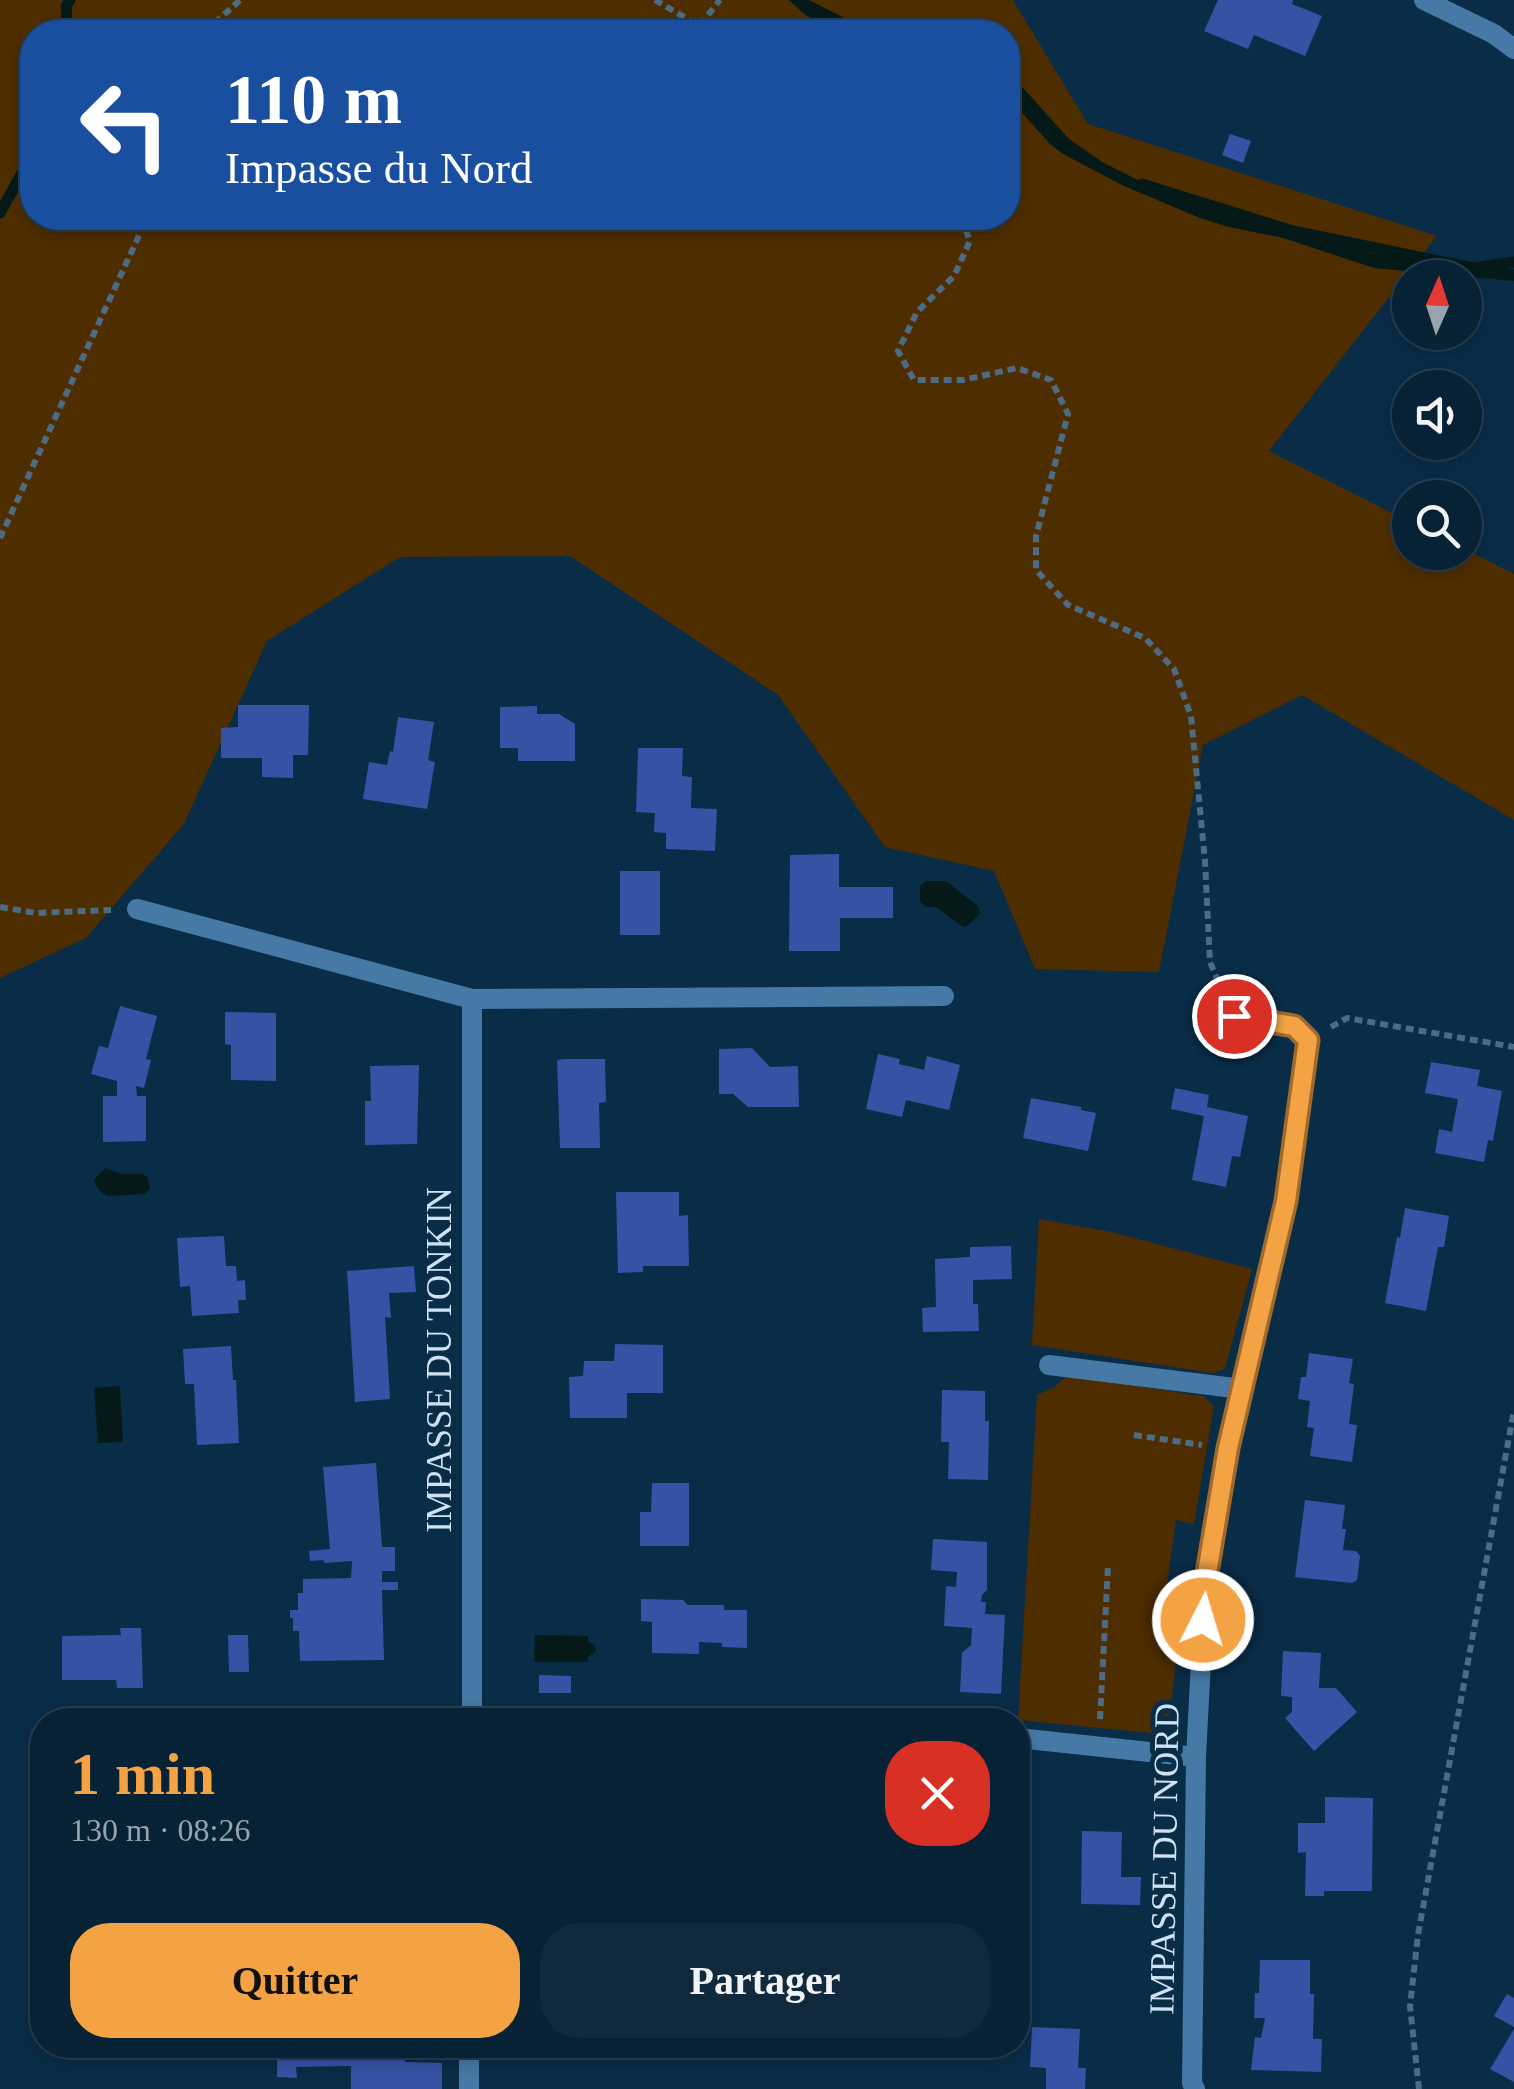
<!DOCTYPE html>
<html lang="fr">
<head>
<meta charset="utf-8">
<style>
	body { margin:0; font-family:"Times New Roman",serif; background:#10293d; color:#f1f3f6; height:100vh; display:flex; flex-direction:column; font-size:38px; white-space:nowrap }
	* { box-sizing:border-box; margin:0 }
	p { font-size:32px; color:#98a3ad }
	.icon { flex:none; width:55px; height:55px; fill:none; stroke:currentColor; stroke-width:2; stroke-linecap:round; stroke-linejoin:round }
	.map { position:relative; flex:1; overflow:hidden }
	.sheet { position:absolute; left:30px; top:1708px; width:1000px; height:350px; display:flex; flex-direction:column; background:#072135; border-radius:40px; box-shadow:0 5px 15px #0003,0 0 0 2px #283e50 }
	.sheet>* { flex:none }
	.top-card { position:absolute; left:20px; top:20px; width:1000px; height:210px; border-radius:40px; box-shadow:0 5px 15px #0003,0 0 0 2px #283e50; background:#1a4fa0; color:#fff; overflow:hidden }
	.needle { width:65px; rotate:3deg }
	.buttons { position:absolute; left:1392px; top:260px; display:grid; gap:20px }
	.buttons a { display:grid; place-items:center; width:90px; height:90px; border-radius:50%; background:#072135; box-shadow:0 5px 15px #0003,0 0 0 2px #283e50; font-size:50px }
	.pin { position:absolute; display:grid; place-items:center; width:85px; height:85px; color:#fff; margin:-42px; border:5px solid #fff; border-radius:50%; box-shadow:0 2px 10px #0007 }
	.me { position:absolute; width:110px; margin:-55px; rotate:5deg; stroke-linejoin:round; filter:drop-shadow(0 0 8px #0008) }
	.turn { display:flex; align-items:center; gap:35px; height:210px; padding:0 40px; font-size:45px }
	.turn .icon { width:130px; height:130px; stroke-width:2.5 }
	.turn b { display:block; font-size:70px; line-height:85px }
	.round { display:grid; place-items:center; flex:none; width:105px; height:105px; border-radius:40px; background:#10293d }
	.overview { display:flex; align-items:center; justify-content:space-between; height:170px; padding:0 40px }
	h1 { font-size:60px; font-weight:600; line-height:75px; color:#f4a344 }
	.action { display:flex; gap:20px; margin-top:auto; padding:20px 40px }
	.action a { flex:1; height:115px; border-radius:40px; background:#f4a344; color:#111; font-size:40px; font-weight:600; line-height:115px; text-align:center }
	.action a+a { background:#10293d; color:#f1f3f6 }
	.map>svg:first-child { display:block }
</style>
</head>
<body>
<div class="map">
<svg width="1514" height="2089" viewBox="0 0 1514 2089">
	<rect width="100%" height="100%" fill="#092c47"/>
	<!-- green -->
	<g fill="#4e2d00" fill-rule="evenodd">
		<path d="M0,0H1013L1088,124L1437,236L1269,451L1410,522V552H1465V549L1514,574V820L1302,695L1203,745L1159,972L1035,969L994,871L885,847L778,695L570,556L400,557L267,641L184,824L86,938L0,978ZM32,32H1008V218H32Z"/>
		<polygon points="1039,1219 1111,1232 1252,1269 1225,1369 1212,1373 1032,1345"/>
		<polygon points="1070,1376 1203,1396 1214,1406 1194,1524 1176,1520 1162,1621 1181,1624 1169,1720 1151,1733 1018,1720 1037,1395 1055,1387 1061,1380"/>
	</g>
	<!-- water -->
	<g fill="#051a18">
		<polygon points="789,0 807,0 825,15 842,23 910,32 832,32 803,13"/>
		<polygon points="1008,71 1069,139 1104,163 1144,183 1198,206 1371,253 1473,268 1514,269 1514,281 1374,268 1283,238 1229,227 1200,218 1124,186 1063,154 1050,144 1008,97"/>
		<polygon points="926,881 946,881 978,906 980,914 966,927 962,926 936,907 925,907 920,901 920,886"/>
		<path d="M105,1168L120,1174H142L147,1177L150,1188L145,1194L108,1196C100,1193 97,1188 94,1180Z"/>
		<polygon points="120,1386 123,1442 98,1443 94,1388"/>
		<polygon points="535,1635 588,1636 588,1641 595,1645 596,1651 588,1657 588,1662 534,1662"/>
	</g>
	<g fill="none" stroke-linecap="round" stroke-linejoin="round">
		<!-- stream -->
		<g stroke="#051a18" stroke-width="11">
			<polyline points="797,0 842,23 857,25"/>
			<polyline points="68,32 66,6 70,0"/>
			<polyline points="1142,184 1293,231 1473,268 1514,262"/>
			<polyline points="0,213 32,155"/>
		</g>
	</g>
	<!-- building -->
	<g fill="#3652a5">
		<polygon points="1218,0 1293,0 1292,4 1322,16 1305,56 1254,35 1248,49 1204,31"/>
		<polygon points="1230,134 1251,141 1243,163 1222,155"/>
		<polygon points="238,705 309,705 308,755 293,755 293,778 262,777 262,758 221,758 221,728 238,727"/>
		<polygon points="537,706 537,714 559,714 575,724 575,761 518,761 518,748 500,748 500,707"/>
		<polygon points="398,717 434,722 428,760 435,762 427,809 363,799 369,762 387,765 390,751 393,752"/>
		<polygon points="638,748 683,748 682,776 692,777 691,808 717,809 715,851 666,849 666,833 654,832 655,813 636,812"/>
		<polygon points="839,854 839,887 893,887 893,918 840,918 840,951 789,951 790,855"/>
		<rect x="620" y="871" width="40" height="64"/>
		<polygon points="120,1006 157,1016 146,1059 151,1060 144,1088 136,1086 137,1096 146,1096 146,1141 103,1142 103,1096 117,1096 117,1081 91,1074 99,1046 108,1048"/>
		<polygon points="225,1012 276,1013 276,1081 231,1080 231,1045 225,1044"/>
		<polygon points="752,1048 770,1067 798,1066 799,1107 748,1107 733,1094 719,1094 719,1049"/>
		<polygon points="878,1054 900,1059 899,1064 924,1070 927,1056 960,1065 949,1110 906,1100 902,1117 866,1109"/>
		<polygon points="566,1059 605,1059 606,1102 599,1103 600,1148 560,1148 557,1060"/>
		<polygon points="1431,1062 1480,1070 1477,1086 1502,1091 1493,1141 1488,1140 1484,1162 1435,1153 1439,1129 1452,1132 1458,1099 1425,1093"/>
		<polygon points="419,1065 417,1144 365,1145 365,1101 371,1101 370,1066"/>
		<polygon points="1175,1088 1209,1095 1207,1107 1248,1116 1240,1157 1232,1156 1226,1187 1192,1180 1204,1116 1171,1109"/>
		<polygon points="1031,1098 1081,1107 1081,1110 1096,1113 1088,1151 1023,1138"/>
		<polygon points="616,1192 679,1192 679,1216 688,1215 689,1266 643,1266 643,1272 618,1273"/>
		<polygon points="1405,1208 1449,1216 1444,1247 1438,1247 1426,1311 1385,1303 1397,1237 1400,1238"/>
		<polygon points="224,1236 226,1266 236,1266 237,1281 245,1280 246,1300 238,1300 239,1313 192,1316 190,1286 180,1287 177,1238"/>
		<polygon points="1011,1246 1012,1279 973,1280 973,1304 978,1304 979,1331 923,1332 922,1308 936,1307 935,1259 970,1257 970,1247"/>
		<polygon points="414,1266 416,1292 389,1293 391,1318 385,1317 390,1399 355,1402 347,1271"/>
		<polygon points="615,1344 663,1345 663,1393 627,1393 627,1418 570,1418 569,1377 583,1376 584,1361 614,1361"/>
		<polygon points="231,1346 233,1380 236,1380 239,1443 197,1445 194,1384 185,1384 183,1349"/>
		<polygon points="1309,1353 1353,1359 1349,1383 1354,1384 1349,1424 1357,1425 1352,1462 1310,1456 1314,1428 1307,1427 1310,1401 1298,1399 1301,1377 1306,1377"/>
		<polygon points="942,1390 985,1391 985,1421 989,1421 988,1480 948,1479 949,1442 941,1442"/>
		<polygon points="376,1463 382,1547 395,1547 395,1571 382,1571 382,1582 398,1582 398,1590 382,1590 384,1660 300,1661 299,1631 293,1631 293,1618 290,1618 290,1610 298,1610 298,1593 303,1593 303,1579 351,1578 352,1561 324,1563 324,1560 310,1561 309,1551 330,1549 323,1467"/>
		<polygon points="652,1483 689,1483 689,1546 640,1546 640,1512 651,1512"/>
		<polygon points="1305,1500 1345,1505 1342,1529 1346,1529 1343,1550 1356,1551 1360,1556 1357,1580 1352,1583 1295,1577"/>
		<polygon points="933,1539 987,1542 987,1590 982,1595 981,1602 986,1602 985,1614 1005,1615 1001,1694 960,1692 962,1653 971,1645 972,1628 944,1626 946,1586 956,1587 957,1572 931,1570"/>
		<polygon points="641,1599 683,1600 688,1605 724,1605 724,1610 747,1610 747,1648 722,1647 722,1643 699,1642 699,1654 652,1653 652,1622 641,1621"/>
		<polygon points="120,1628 141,1628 143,1688 117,1688 116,1680 62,1680 62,1636 121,1635"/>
		<polygon points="228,1635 248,1635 249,1672 229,1672"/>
		<polygon points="1283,1651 1321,1653 1319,1688 1336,1688 1357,1712 1314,1751 1285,1718 1292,1712 1292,1697 1281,1696"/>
		<polygon points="539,1675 571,1676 571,1693 539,1693"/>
		<polygon points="1325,1797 1373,1798 1372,1891 1324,1891 1324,1896 1305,1896 1306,1852 1298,1853 1298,1823 1325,1823"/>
		<polygon points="1082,1831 1122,1832 1121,1877 1141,1877 1140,1905 1081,1904"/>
		<polygon points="1260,1960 1310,1960 1310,1994 1314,1994 1313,2039 1322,2039 1321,2072 1251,2070 1255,2037 1261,2038 1265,2018 1254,2018 1255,1993 1259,1993"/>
		<polygon points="1507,1994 1514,1998 1514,2027 1494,2016"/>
		<polygon points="1032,2027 1080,2029 1078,2068 1086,2068 1085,2089 1046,2089 1046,2068 1030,2067"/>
		<polygon points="1514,2029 1514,2082 1490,2069"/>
		<polygon points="268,2045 405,2045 405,2062 442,2063 442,2089 351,2089 351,2066 296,2067 297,2078 277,2077 277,2054 268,2054"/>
	</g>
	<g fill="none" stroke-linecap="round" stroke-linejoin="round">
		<!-- path -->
		<g stroke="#4d6b83" stroke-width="6" stroke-dasharray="8 5" stroke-linecap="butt">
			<polyline points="655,0 710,32"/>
			<polyline points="700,25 720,0"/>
			<polyline points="205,32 240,0"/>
			<polyline points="961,218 970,241 954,276 917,312 898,351 914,380 963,380 1017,368 1051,380 1068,414 1036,536 1036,570 1068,605 1145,638 1174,669 1191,716 1205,861 1210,962 1223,993"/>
			<polyline points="0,538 147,218"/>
			<polyline points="0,907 36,913 111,910"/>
			<polyline points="1331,1027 1347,1018 1514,1047"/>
			<polyline points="1134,1435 1202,1445"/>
			<polyline points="1100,1719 1108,1566"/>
			<polyline points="1419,2089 1410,2006 1418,1935 1514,1410"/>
		</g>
		<!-- service -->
		<g stroke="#4679a6" stroke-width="20">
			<polyline points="137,909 472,999 944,996"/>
			<polyline points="1049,1365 1242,1389"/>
		</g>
		<!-- minor -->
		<g stroke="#4679a6" stroke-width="20">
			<polyline points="1424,0 1494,34 1514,49"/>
			<polyline points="472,999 472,1720"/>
			<polyline points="472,1717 802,1720"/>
			<polyline points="1018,1738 1196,1757"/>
			<polyline points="469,2089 469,2045"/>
			<polyline points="1195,2089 1192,2083 1196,1757 1205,1585 1228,1449 1287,1201 1309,1040 1294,1027 1234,1016"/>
		</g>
	</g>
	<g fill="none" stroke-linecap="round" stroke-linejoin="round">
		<defs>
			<polyline id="route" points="1203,1620 1205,1585 1228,1448 1286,1201 1308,1040 1294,1026 1234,1016"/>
		</defs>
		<!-- route casing -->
		<use href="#route" stroke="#9f6a2c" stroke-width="25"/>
		<!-- route -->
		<use href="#route" stroke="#f4a344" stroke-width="18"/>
	</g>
	<g text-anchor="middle" stroke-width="10" stroke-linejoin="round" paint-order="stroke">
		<!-- street labels -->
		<g font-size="35" fill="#cfe2f4" stroke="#092c47">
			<text transform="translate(439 1360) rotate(-90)" y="12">IMPASSE DU TONKIN</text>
			<text transform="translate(1164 1859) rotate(-89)" y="12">IMPASSE DU NORD</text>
		</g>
	</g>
</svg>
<div class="buttons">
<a><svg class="needle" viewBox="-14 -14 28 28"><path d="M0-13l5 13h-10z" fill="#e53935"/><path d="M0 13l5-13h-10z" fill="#98a3ad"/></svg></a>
<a><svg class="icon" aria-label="sound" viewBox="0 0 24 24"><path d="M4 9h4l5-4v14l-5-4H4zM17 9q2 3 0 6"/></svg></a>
<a><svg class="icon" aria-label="search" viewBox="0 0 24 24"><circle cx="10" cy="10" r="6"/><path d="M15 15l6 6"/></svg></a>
</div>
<div class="pin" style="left:1234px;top:1016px;background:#d93025"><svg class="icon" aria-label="arrive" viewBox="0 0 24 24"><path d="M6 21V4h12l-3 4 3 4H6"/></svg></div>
<svg class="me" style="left:1203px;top:1620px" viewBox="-20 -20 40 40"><circle r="17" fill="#f4a344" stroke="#fff" stroke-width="3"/><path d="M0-11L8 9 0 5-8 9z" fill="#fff"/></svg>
<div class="top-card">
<div class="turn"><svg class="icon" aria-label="left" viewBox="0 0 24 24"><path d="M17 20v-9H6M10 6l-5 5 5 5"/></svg><div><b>110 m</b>Impasse du Nord</div></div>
</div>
<section class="sheet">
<div class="overview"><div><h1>1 min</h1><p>130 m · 08:26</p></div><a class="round" style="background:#d93025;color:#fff"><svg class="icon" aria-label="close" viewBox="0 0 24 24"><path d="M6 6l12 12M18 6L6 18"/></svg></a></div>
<div class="action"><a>Quitter</a><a>Partager</a></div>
</section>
</div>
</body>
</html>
